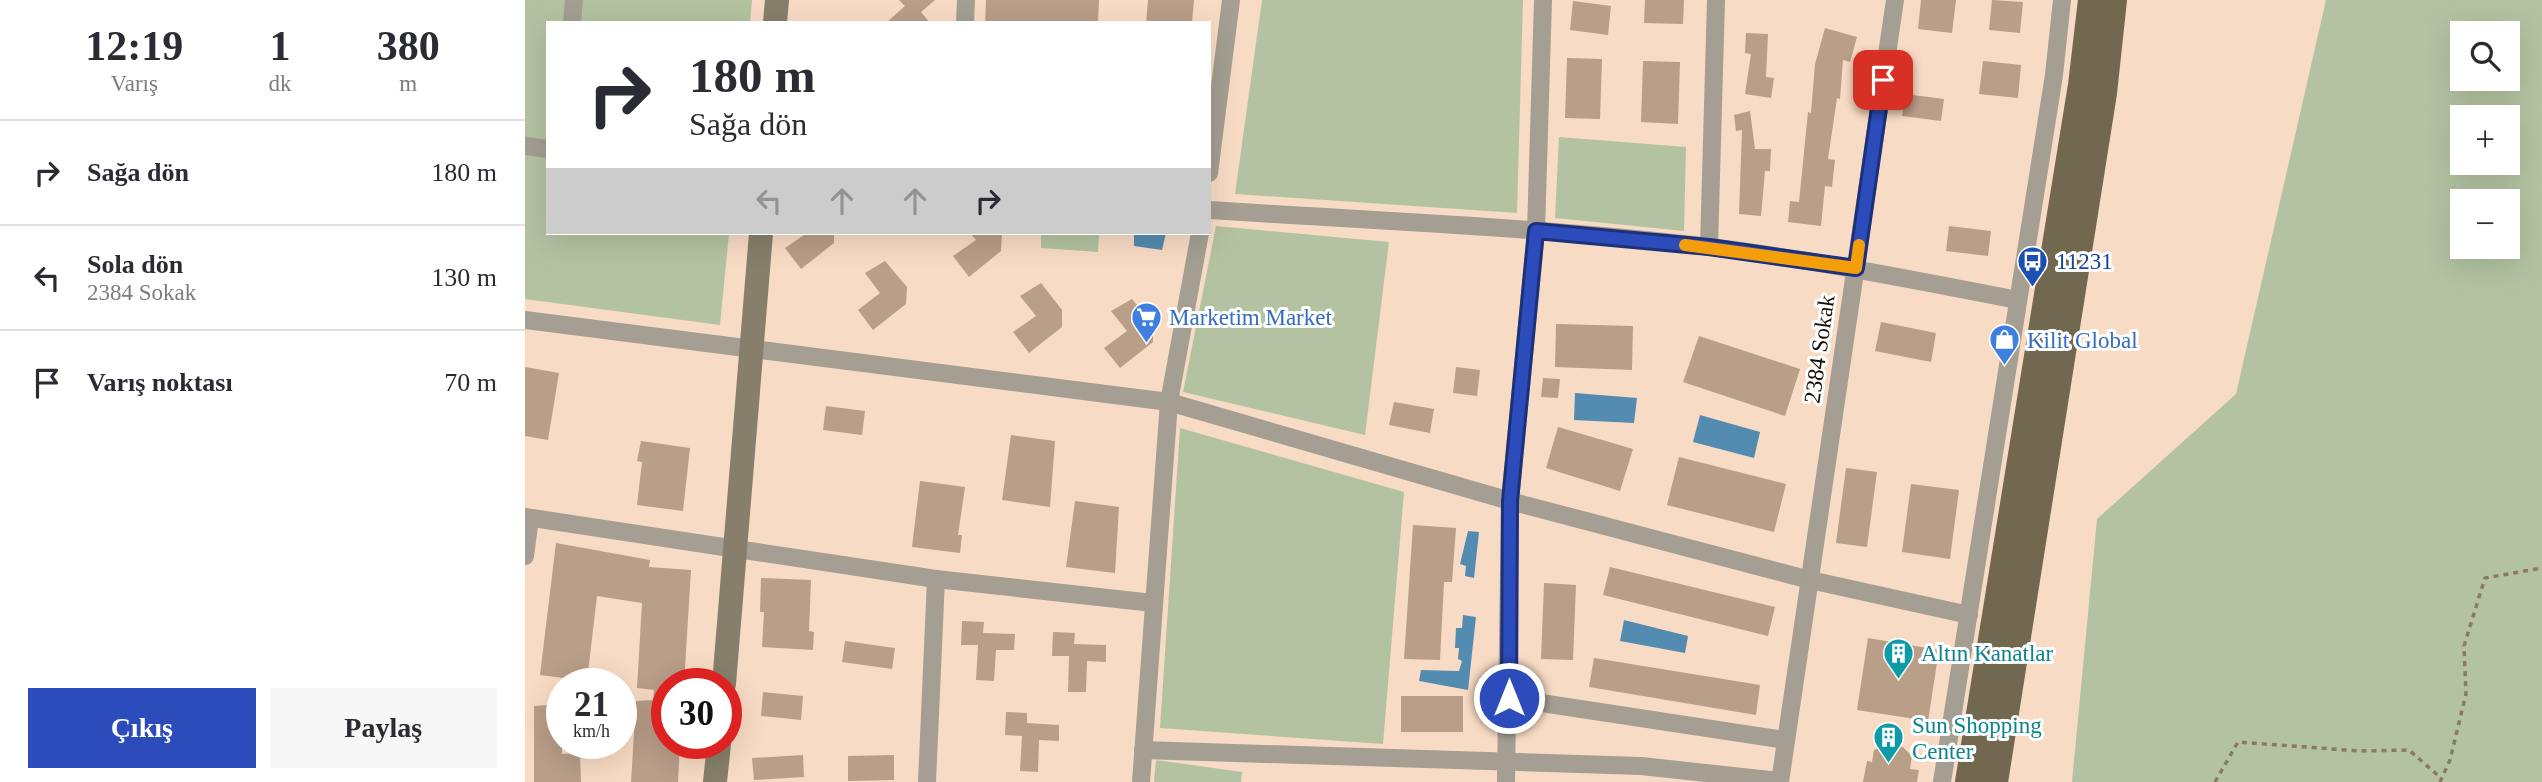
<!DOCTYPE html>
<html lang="tr">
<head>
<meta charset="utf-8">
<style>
	body { margin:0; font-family:Georgia,serif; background:#f7f7f7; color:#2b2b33; height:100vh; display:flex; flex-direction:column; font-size:26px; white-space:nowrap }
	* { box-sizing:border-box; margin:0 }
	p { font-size:23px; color:#7c7c81 }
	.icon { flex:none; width:38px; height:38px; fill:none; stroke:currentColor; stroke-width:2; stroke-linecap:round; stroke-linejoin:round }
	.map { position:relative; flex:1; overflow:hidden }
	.drawer { display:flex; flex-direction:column; background:#fff; width:525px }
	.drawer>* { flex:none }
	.hud { position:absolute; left:21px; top:21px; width:665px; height:214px; border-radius:0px; box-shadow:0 7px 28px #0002; background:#fff; color:#2b2b33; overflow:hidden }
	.controls { position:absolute; left:1925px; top:21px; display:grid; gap:14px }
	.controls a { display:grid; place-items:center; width:70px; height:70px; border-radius:0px; background:#fff; box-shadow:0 7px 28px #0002; font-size:35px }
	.speed { position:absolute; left:21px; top:668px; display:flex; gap:14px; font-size:35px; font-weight:700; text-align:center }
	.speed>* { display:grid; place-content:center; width:91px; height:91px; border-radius:50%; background:#fff; box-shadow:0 7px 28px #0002; line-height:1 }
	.speed small { font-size:18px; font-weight:400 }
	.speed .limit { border:10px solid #d22; background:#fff; color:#111 }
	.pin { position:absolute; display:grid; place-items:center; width:60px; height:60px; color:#fff; margin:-30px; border-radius:14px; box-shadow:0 4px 10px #0006 }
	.me { position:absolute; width:77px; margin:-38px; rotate:0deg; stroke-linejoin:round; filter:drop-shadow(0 0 5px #0008) }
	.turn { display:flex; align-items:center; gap:24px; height:147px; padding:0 28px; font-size:32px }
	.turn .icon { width:91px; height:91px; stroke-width:2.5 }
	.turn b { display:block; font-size:49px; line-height:60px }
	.lanes { display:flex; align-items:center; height:66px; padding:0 28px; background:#0003; justify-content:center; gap:35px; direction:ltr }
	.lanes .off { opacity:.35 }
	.eta { display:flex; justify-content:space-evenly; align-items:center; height:119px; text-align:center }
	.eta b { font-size:42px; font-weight:700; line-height:49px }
	.primary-button { display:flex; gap:14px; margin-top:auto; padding:14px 28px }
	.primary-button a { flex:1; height:80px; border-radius:0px; background:#2d4cbc; color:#fff; font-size:28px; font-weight:700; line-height:80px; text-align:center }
	.primary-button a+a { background:#f7f7f7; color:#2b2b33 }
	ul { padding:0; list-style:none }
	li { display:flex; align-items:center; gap:21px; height:105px; padding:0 28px; border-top:2px solid #e1e1e2 }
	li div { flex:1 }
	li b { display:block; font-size:26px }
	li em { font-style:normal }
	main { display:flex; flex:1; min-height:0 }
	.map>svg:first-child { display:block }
</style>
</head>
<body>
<main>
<section class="drawer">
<div class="eta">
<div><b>12:19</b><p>Varış</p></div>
<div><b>1</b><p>dk</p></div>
<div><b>380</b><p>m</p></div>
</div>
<ul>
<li><svg class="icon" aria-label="right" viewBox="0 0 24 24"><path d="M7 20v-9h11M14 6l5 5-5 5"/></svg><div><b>Sağa dön</b></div><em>180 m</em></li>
<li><svg class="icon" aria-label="left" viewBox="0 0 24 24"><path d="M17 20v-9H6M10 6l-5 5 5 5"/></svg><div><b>Sola dön</b><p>2384 Sokak</p></div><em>130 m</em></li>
<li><svg class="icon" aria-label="arrive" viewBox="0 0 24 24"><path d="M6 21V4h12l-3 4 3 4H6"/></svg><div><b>Varış noktası</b></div><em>70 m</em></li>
</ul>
<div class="primary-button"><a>Çıkış</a><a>Paylaş</a></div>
</section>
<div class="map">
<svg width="2017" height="782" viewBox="0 0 2017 782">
	<rect width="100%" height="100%" fill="#f8dbc4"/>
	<!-- green -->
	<g fill="#b3c3a1" fill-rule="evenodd">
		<polygon points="0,0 227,0 225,23 23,23 23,233 204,233 195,325 0,299"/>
		<polygon points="737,0 998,0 992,213 710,194"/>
		<path d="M1801,0H2017V782H1547L1572,519L1711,394ZM1983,33V79H1937V33ZM1983,117V163H1937V117ZM1983,201V247H1937V201Z"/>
		<polygon points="1034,137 1161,147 1159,231 1030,218"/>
		<polygon points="691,226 864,242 840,435 658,392"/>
		<polygon points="516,233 574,233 573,252 516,248"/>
		<polygon points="655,428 879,492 858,744 635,728"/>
		<polygon points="631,760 717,772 716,782 629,782"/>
	</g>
	<!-- water -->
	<g fill="#548bb0">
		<polygon points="609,233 641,233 637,250 609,246"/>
		<polygon points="1050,393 1112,398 1109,423 1049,420"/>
		<polygon points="1175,415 1235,432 1229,458 1168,442"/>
		<polygon points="943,531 954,532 949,578 940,576 941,566 935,564"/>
		<polygon points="938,615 951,617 943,690 894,681 896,670 934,671 937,661 933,659 934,648 930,648 931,628 937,628"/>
		<polygon points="1099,620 1163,636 1160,653 1095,641"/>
	</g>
	<!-- building -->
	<g fill="#b99e88">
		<polygon points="374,0 410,0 396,12 405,23 361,23 380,6"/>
		<polygon points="461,0 574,0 573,23 460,23"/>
		<polygon points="623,0 669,0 667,23 621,23"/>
		<polygon points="1120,0 1159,0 1158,24 1119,23"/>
		<polygon points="1396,0 1431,0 1427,33 1393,29"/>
		<polygon points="1467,0 1498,2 1495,33 1464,30"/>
		<polygon points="1048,1 1086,6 1083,35 1045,30"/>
		<polygon points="1300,28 1332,37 1325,62 1318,60 1315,99 1312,98 1303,159 1310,160 1307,187 1300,186 1296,226 1263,222 1265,201 1274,202 1283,112 1286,113 1290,64"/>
		<polygon points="1221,33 1243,34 1241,77 1249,78 1246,98 1220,94 1226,54 1220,53"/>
		<polygon points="1042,58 1077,59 1075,119 1040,118"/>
		<polygon points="1118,61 1155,62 1153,124 1116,122"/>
		<polygon points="1458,61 1496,65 1493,98 1454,94"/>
		<polygon points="1380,94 1419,99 1416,121 1377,116"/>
		<polygon points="1225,111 1230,149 1246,149 1245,171 1240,171 1236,216 1214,214 1217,130 1211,131 1209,115"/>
		<polygon points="1424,226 1466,231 1463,256 1421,251"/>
		<polygon points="282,233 309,233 309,243 276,269 260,248"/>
		<polygon points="445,233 477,233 476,251 444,277 428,256 451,240"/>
		<polygon points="360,261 382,287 381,304 348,330 333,310 355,293 340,273"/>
		<polygon points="516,283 537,310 537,327 504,353 488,332 511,316 495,296"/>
		<polygon points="607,299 628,325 628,342 595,368 579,348 602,331 586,311"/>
		<polygon points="1356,322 1411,333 1406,362 1350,351"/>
		<polygon points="1031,324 1108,326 1107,370 1030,367"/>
		<polygon points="1174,336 1275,369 1260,416 1158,382"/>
		<polygon points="0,367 34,373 23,440 0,436"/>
		<polygon points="931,367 955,370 952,396 928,393"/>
		<polygon points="1018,378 1035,379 1033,398 1016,397"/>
		<polygon points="869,402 909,409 905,433 864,425"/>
		<polygon points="301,406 340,411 337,435 298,430"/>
		<polygon points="1033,427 1108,449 1095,491 1021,468"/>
		<polygon points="486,435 530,441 525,507 477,500"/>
		<polygon points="116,441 165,448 158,511 112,505 117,462 112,461"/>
		<polygon points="1154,457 1261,484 1249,532 1142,505"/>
		<polygon points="1321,468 1352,472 1342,547 1311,543"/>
		<polygon points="395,481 440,487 433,535 437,535 435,553 387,547"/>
		<polygon points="1386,484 1434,490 1425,559 1377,552"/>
		<polygon points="550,501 594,507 590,573 541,567"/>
		<polygon points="888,525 931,528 927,582 919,582 915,660 879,659"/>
		<polygon points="31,543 125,560 124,567 166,570 159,684 142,684 142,744 155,744 153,782 106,782 111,701 128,700 129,690 112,688 117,603 72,596 62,681 15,675"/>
		<polygon points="1085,567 1250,607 1243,636 1078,595"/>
		<polygon points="236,578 286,580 284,631 289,632 288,650 237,647 239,612 235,612"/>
		<polygon points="1019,583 1051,585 1048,660 1016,659"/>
		<polygon points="437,621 459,622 458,633 490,634 489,650 471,650 469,681 451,680 453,645 436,645"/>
		<polygon points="528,632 550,633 549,644 581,645 581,662 562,661 561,692 543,692 544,656 527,656"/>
		<polygon points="1343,638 1414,650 1403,721 1332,710"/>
		<polygon points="320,641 370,648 367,669 317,662"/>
		<polygon points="1069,658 1235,685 1231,715 1064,687"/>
		<polygon points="238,692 278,696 276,720 236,716"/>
		<rect x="876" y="696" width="62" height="36"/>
		<polygon points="37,704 37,754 55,753 56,782 9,782 9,706"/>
		<polygon points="481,712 502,713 502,723 534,725 534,741 514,740 513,772 495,771 497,736 480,735"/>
		<polygon points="1362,744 1378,747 1387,756 1385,769 1394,770 1392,782 1338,782 1342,761 1347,762 1349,750"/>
		<polygon points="278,755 279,777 229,780 227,758"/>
		<polygon points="369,755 369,780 323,781 323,756"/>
	</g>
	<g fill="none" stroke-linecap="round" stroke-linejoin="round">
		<!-- path -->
		<g stroke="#8b7868" stroke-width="3.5" stroke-dasharray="5 5" stroke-linecap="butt">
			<polyline points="1690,782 1713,742 1834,751 1884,750 1916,778"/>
			<polyline points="1915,782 1925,760 1941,694 1939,646 1960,578 2017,568"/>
		</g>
		<!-- street -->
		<g stroke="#a49f92" stroke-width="18">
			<polyline points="47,23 49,0"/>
			<polyline points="440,23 441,0"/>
			<polyline points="0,146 23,149"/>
			<polyline points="684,173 706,0"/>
			<path d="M684,210C851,221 1019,227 1185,247C1289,260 1390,280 1493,300"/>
			<polyline points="1184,247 1191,0"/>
			<polyline points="0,320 644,402 985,501 1285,580 1444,615"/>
			<polyline points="0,517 411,579 628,603"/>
			<polyline points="0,556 5,518"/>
			<polyline points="984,698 1260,740"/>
			<polyline points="618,750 1116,766 1255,781"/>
			<polyline points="402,782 411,579"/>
			<polyline points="616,782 644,402 675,233"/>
			<polyline points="981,782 985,501 1011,231 1018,0"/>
			<polyline points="1255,782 1370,0"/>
			<polyline points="1417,782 1529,75 1537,0"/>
		</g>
		<!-- secondary -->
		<g stroke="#877f6b" stroke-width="24">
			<polyline points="250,23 252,0"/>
			<polyline points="199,684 236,233"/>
			<polyline points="190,782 194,744"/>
		</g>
		<!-- primary -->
		<g stroke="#726850" stroke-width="28">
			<polyline points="1444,782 1557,85 1567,0"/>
			<polyline points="1469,782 1578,93 1588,0"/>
		</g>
	</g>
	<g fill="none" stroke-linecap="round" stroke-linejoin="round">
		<defs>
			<polyline id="route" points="984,698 985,501 1011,231 1184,247 1331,268 1358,80"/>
		</defs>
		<!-- route casing -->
		<use href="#route" stroke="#1d317a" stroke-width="18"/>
		<!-- route -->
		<use href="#route" stroke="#2d4cbc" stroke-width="12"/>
		<!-- slow -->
		<polyline stroke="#f59e0b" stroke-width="12" points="1160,245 1331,268 1334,245"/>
	</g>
	<!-- icons -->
	<defs>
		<symbol id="bus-pin" viewBox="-11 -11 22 30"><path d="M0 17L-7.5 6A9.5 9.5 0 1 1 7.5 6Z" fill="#1a4fb4" stroke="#fff"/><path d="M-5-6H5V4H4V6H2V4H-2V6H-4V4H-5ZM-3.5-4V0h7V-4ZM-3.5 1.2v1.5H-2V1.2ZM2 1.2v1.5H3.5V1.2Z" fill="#fff"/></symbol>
		<symbol id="supermarket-pin" viewBox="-11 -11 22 30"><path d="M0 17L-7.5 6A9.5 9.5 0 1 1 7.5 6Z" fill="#3f7fe0" stroke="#fff"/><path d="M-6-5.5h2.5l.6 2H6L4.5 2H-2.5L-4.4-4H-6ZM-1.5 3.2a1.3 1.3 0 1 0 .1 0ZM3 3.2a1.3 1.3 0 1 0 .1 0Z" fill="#fff"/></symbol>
		<symbol id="shop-pin" viewBox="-11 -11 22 30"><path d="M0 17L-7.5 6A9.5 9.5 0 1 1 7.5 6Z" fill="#3f7fe0" stroke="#fff"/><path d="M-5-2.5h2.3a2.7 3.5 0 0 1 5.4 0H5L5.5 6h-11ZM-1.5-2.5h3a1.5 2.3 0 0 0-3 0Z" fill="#fff"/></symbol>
		<symbol id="building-pin" viewBox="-11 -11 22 30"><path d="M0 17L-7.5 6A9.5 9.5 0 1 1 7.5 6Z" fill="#0f9aa8" stroke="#fff"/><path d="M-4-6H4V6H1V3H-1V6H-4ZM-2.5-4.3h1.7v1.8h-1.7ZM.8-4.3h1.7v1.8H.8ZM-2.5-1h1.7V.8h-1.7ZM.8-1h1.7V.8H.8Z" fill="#fff"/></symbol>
	</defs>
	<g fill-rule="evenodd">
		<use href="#bus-pin" x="1490" y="244" width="35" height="47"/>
		<use href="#supermarket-pin" x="604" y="300" width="35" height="47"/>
		<use href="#shop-pin" x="1462" y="322" width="35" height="47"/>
		<use href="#building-pin" x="1356" y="636" width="35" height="47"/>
		<use href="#building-pin" x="1346" y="720" width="35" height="47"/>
	</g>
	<g text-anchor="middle" stroke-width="6" stroke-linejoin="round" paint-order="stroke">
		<!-- transit labels -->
		<g font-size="23" fill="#164399" stroke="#fff" text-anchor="start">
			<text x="1531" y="269">11231</text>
		</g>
		<!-- shop labels -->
		<g font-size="23" fill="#366cbe" stroke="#fff" text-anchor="start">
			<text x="644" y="325">Marketim Market</text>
			<text x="1502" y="348">Kilit Global</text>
		</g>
		<!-- street labels -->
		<g font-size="23" fill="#160d05" stroke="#fff">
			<text transform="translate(1294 349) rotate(-82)" y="8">2384 Sokak</text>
		</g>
		<!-- culture labels -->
		<g font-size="23" fill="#0d838f" stroke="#fff" text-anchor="start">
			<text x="1396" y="661">Altın Kanatlar</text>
			<text x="1387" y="733">Sun Shopping<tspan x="1387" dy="26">Center</tspan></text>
		</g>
	</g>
</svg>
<div class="controls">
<a><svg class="icon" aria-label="search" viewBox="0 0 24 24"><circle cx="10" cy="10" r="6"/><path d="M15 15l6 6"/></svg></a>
<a>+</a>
<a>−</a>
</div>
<div class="speed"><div>21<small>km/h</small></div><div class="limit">30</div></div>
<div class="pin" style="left:1358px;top:80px;background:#d93025"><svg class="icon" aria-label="arrive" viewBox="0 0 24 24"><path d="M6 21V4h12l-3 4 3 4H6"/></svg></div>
<svg class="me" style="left:984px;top:698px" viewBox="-20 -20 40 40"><circle r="17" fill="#2d4cbc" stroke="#fff" stroke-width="3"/><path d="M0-11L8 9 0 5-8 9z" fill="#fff"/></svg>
<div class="hud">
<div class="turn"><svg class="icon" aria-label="right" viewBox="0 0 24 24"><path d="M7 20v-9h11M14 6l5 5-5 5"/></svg><div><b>180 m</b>Sağa dön</div></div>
<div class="lanes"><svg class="icon off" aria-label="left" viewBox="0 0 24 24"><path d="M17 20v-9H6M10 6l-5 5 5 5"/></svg><svg class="icon off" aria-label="ahead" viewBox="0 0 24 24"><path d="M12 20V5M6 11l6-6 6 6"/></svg><svg class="icon off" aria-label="ahead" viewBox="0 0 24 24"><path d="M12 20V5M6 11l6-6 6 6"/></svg><svg class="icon" aria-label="right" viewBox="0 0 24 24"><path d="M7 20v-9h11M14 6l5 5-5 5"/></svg></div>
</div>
</div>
</main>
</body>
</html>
